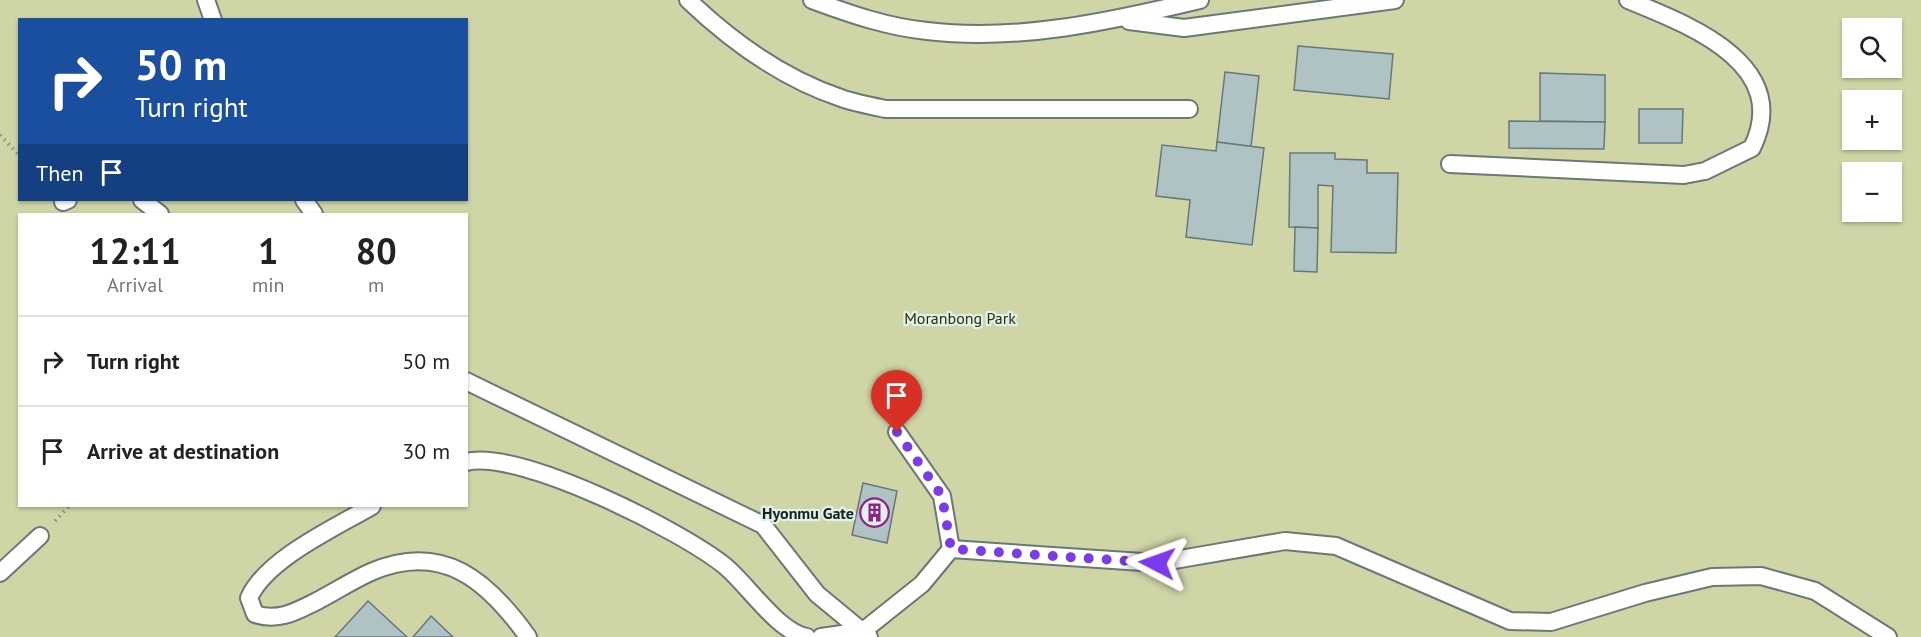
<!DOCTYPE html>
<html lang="en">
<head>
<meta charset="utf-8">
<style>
	body { margin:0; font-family:"PT Sans",sans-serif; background:#f2f2f2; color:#222; height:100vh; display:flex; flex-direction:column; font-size:22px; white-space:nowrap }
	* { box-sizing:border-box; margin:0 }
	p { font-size:20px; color:#767676 }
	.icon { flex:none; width:33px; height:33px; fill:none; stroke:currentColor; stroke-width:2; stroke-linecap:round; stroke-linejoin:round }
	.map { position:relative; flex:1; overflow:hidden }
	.drawer { position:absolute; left:18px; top:213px; width:450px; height:294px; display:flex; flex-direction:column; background:#fff; border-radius:0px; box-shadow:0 2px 4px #0004 }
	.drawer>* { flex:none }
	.top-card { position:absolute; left:18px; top:18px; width:450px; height:183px; border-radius:0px; box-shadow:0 2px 4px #0004; background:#1a4fa0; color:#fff; overflow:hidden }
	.controls { position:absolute; left:1842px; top:18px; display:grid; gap:12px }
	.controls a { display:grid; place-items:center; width:60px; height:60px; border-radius:0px; background:#fff; box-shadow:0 2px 4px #0004; font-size:30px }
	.pin { position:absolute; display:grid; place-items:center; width:51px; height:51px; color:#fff; margin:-62px -26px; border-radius:50% 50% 50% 0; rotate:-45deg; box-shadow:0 0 6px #0007 }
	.pin .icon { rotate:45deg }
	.me { position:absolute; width:66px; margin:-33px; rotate:274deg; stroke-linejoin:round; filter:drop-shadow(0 0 4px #0008) }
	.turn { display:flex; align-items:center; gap:21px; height:126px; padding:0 18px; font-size:27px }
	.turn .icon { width:78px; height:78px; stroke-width:2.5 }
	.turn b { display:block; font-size:42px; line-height:51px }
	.then { display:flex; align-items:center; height:57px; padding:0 18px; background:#0003; gap:12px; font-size:22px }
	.eta { display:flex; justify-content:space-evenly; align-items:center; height:102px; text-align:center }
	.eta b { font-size:36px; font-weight:600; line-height:42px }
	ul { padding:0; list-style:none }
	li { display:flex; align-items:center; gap:18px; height:90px; padding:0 18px; border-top:2px solid #e0e0e0 }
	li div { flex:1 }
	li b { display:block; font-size:22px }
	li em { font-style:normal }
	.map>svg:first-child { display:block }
</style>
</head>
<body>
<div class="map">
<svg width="1921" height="637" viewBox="0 0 1921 637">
	<rect width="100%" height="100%" fill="#def1eb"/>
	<!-- green -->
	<path fill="#d0d5a6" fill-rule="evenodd" d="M0,0H1921V637H0ZM20,20H466V200H20ZM1852,28H1892V68H1852ZM1852,100H1892V140H1852ZM1852,172H1892V212H1852ZM20,214H466V506H20Z"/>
	<!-- building -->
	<g fill="#afc2c4" stroke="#66787a" stroke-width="1.5">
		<polygon points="1298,46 1393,54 1389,99 1294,90"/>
		<polygon points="1225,72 1259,76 1251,147 1217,142"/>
		<polygon points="1540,73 1605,75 1605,122 1540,121"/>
		<polygon points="1639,109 1683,109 1682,143 1639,143"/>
		<polygon points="1509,121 1605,122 1604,149 1509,148"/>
		<polygon points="1217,142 1264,148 1252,245 1186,237 1190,200 1156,196 1162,145 1216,151"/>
		<polygon points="1290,153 1335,153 1335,159 1367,160 1367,173 1398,173 1396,253 1331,252 1333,186 1318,185 1318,228 1289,227"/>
		<polygon points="1295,227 1318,228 1317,272 1294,271"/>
		<polygon points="863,483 897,491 887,543 852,535"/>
		<polygon points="368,601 407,637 335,637"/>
		<polygon points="431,616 453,637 413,637"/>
	</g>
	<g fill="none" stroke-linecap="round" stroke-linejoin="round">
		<defs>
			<g id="service">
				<polyline points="206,0 213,20"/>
				<path d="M688,0C731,41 784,79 841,98C855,103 871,106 886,109H1189"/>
				<path d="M812,0C850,14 887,27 927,31C1018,42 1112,21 1200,0"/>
				<polyline points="1129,21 1184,28 1395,0"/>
				<path d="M1450,164L1684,175L1705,171L1752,148C1793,64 1689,25 1628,0"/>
				<polyline points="142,200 160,214"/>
				<polyline points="304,200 314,214"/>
				<polyline points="63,202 68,200"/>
				<polyline points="466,381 763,525 817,594 869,637"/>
				<path d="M466,462C520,449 682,531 725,566C748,585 778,632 807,637"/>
				<path d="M372,506C336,527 266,559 249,598L255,614C279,622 297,611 319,600C336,591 353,580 371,572C443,541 488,581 528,637"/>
				<polyline points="951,549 1157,563 1285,541 1336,546 1510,621 1551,622 1645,593 1712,577 1761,576 1815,591 1888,637"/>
				<polyline points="0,573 40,536"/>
				<polyline points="821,637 863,631 922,584 951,549 942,496 897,432"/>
			</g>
		</defs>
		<!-- service casing -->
		<use href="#service" stroke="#697a75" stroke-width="20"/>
		<!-- path -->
		<g stroke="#85928d" stroke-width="4" stroke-dasharray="1.5 4.5" stroke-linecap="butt">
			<polyline points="0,135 20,156"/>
			<polyline points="55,521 69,506"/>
		</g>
		<!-- service -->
		<use href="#service" stroke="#fff" stroke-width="16"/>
	</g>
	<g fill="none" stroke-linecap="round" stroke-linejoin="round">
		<!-- route -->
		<polyline stroke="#7c3aed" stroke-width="10" stroke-dasharray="0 18" points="897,432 942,496 951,549 1157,563"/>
	</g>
	<!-- icons -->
	<defs>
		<symbol id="building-ring" viewBox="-11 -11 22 22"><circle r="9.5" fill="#def1eb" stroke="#902284" stroke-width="1.5"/><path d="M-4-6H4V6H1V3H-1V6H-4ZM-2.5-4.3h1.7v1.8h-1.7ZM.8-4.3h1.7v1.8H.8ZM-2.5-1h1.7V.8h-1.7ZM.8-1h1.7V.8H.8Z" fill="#902284"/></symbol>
	</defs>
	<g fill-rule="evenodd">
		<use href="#building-ring" x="858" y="496" width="33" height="33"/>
	</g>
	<g text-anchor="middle" stroke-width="4.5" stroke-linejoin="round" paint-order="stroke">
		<!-- park labels -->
		<g font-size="16" fill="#2c2e00" stroke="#def1eb">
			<text x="960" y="324">Moranbong Park</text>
		</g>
		<!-- poi labels -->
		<g font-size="16" font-weight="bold" fill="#1b211f" stroke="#def1eb" text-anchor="end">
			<text x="854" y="519">Hyonmu Gate</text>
		</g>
	</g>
</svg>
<div class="controls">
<a><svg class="icon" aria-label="search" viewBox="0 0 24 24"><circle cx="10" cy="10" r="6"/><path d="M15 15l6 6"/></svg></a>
<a>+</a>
<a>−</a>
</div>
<div class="pin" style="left:897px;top:432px;background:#d93025"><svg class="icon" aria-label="arrive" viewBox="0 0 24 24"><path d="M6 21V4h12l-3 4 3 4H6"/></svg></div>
<svg class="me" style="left:1157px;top:563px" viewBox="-20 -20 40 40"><path d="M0-17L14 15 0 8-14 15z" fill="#7c3aed" stroke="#fff" stroke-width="4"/></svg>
<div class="top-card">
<div class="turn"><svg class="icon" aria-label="right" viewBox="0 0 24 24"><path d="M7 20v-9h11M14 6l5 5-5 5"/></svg><div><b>50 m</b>Turn right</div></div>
<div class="then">Then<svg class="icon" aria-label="arrive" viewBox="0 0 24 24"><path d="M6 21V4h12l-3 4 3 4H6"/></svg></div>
</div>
<section class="drawer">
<div class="eta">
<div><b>12:11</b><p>Arrival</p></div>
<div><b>1</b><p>min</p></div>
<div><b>80</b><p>m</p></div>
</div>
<ul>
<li><svg class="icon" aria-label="right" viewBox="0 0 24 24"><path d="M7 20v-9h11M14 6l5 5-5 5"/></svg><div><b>Turn right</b></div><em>50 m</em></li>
<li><svg class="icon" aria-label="arrive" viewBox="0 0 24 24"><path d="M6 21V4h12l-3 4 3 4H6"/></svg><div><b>Arrive at destination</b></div><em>30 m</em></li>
</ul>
</section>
</div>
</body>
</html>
